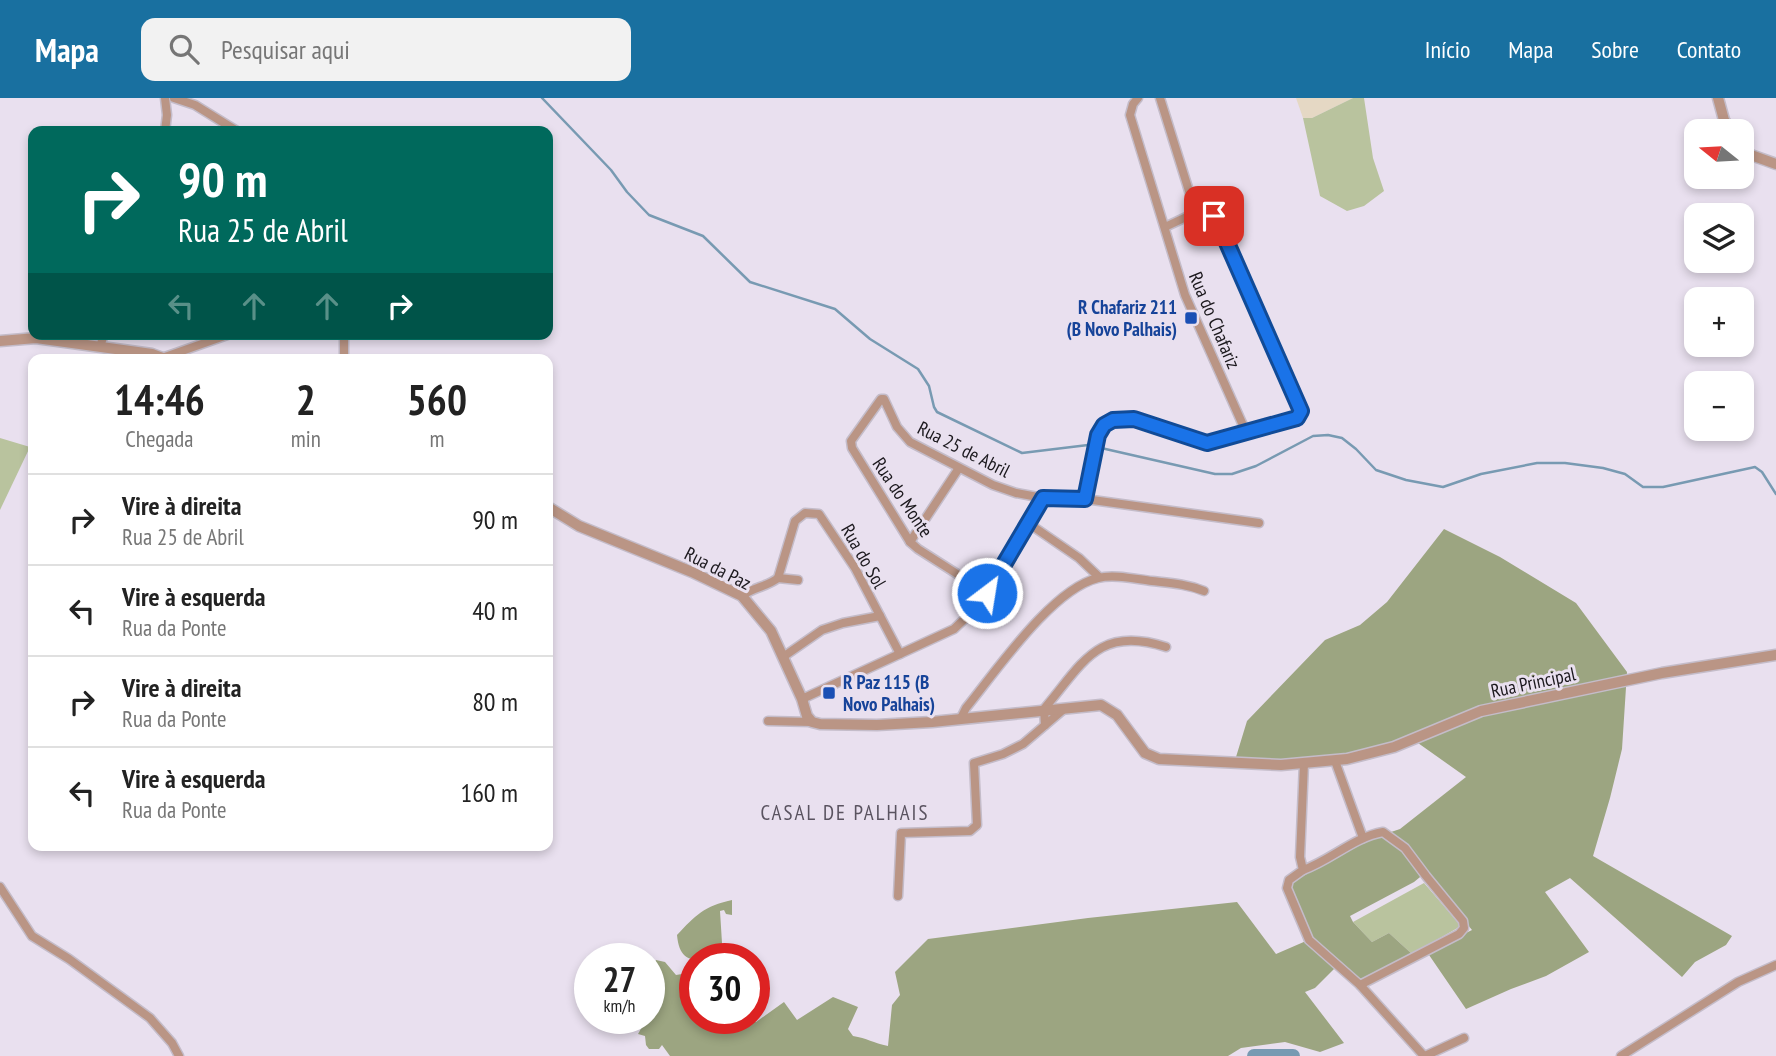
<!DOCTYPE html>
<html lang="pt">
<head>
<meta charset="utf-8">
<style>
	body { margin:0; font-family:"PT Sans Narrow",sans-serif; background:#f2f2f2; color:#222; height:100vh; display:flex; flex-direction:column; font-size:26px; white-space:nowrap }
	* { box-sizing:border-box; margin:0 }
	p { font-size:23px; color:#767676 }
	.icon { flex:none; width:38px; height:38px; fill:none; stroke:currentColor; stroke-width:2; stroke-linecap:round; stroke-linejoin:round }
	.map { position:relative; flex:1; overflow:hidden }
	.side { position:absolute; left:28px; top:256px; width:525px; height:497px; display:flex; flex-direction:column; background:#fff; border-radius:14px; box-shadow:0 4px 10px #0003 }
	.side>* { flex:none }
	.guide { position:absolute; left:28px; top:28px; width:525px; height:214px; border-radius:14px; box-shadow:0 4px 10px #0003; background:#00695c; color:#fff; overflow:hidden }
	.needle { width:46px; rotate:288deg }
	.fabs { position:absolute; left:1684px; top:21px; display:grid; gap:14px }
	.fabs a { display:grid; place-items:center; width:70px; height:70px; border-radius:14px; background:#fff; box-shadow:0 4px 10px #0003; font-size:35px }
	.speed { position:absolute; left:574px; top:845px; display:flex; gap:14px; font-size:35px; font-weight:700; text-align:center }
	.speed>* { display:grid; place-content:center; width:91px; height:91px; border-radius:50%; background:#fff; box-shadow:0 4px 10px #0003; line-height:1 }
	.speed small { font-size:18px; font-weight:400 }
	.speed .limit { border:10px solid #d22; background:#fff; color:#111 }
	.pin { position:absolute; display:grid; place-items:center; width:60px; height:60px; color:#fff; margin:-30px; border-radius:14px; box-shadow:0 4px 10px #0006 }
	.me { position:absolute; width:77px; margin:-38px; rotate:31deg; stroke-linejoin:round; filter:drop-shadow(0 0 5px #0008) }
	.turn { display:flex; align-items:center; gap:24px; height:147px; padding:0 35px; font-size:32px }
	.turn .icon { width:91px; height:91px; stroke-width:2.5 }
	.turn b { display:block; font-size:49px; line-height:60px }
	.lanes { display:flex; align-items:center; height:66px; padding:0 35px; background:#0003; justify-content:center; gap:35px; direction:ltr }
	.lanes .off { opacity:.35 }
	.eta { display:flex; justify-content:space-evenly; align-items:center; height:119px; text-align:center }
	.eta b { font-size:42px; font-weight:800; line-height:49px }
	ul { padding:0; list-style:none }
	li { display:flex; align-items:center; gap:21px; height:91px; padding:0 35px; border-top:2px solid #e0e0e0 }
	li div { flex:1 }
	li b { display:block; font-size:26px }
	li em { font-style:normal }
	header { display:flex; align-items:center; gap:42px; box-sizing:border-box; height:98px; padding:0 35px; background:#1970a0; color:#fff }
	header strong { font-size:33px }
	nav { display:flex; gap:38px; margin-inline-start:auto; font-size:24px }
	.search { width:490px; height:63px; background:#f2f2f2; display:flex; align-items:center; gap:18px; box-sizing:border-box; padding:0 24px; border-radius:14px; color:#767676; font-size:26px }
	.map>svg:first-child { display:block }
</style>
</head>
<body>
<header>
<strong>Mapa</strong>
<div class="search"><svg class="icon" aria-label="search" viewBox="0 0 24 24"><circle cx="10" cy="10" r="6"/><path d="M15 15l6 6"/></svg>Pesquisar aqui</div>
<nav><a>Início</a><a>Mapa</a><a>Sobre</a><a>Contato</a></nav>
</header>
<div class="map">
<svg width="1776" height="958" viewBox="0 0 1776 958">
	<rect width="100%" height="100%" fill="#e9e0ef"/>
	<!-- industrial -->
	<polygon fill="#e5d8c4" points="1296,0 1353,0 1312,20 1303,20"/>
	<!-- green -->
	<g fill="#b9c39e">
		<polygon points="1353,0 1364,0 1373,60 1384,93 1364,108 1347,113 1320,98 1303,20 1312,20"/>
		<polygon points="0,340 30,349 0,412"/>
		<polygon points="1424,785 1461,828 1412,856 1389,835 1372,844 1353,824"/>
	</g>
	<!-- forest -->
	<g fill="#9ca581">
		<path d="M1444,431L1500,459L1576,505L1627,574L1622,651L1610,700L1593,758L1732,838L1726,847L1695,864L1682,879L1570,780L1545,794L1589,854L1546,878L1511,891L1466,911L1427,854L1472,832L1425,775L1414,784L1350,818L1353,824L1372,844L1389,835L1412,856L1367,880L1356,881L1335,870L1315,890L1305,894L1344,945L1320,954L1285,944L1241,950L1228,958H670L662,947L659,951H649L646,947L645,938L638,936L643,927L641,921L649,920V874L656,862L665,864L676,877L682,876L686,879L689,877L687,872L689,866L695,863V920L738,921L756,924L784,904L797,922L833,899L858,909L848,931L853,938C867,940 873,945 888,948L892,907L900,897L895,874L928,841L1088,820L1237,804L1276,856L1306,843L1288,790L1294,780L1361,744L1400,731L1466,679L1418,645L1371,661L1348,666L1298,671L1236,659L1247,623L1325,542L1360,527L1387,504Z"/>
		<path d="M732,802V817L726,816L724,812L720,813L723,861C698,861 680,869 677,837C696,817 704,808 732,802Z"/>
	</g>
	<g fill="none" stroke-linecap="round" stroke-linejoin="round">
		<!-- stream -->
		<polyline stroke="#789ab2" stroke-width="2.5" points="542,0 611,72 627,94 649,117 703,138 750,184 835,211 870,241 918,271 929,288 934,309 937,314 1022,355 1088,347 1215,376 1232,376 1256,368 1313,338 1328,337 1342,340 1356,351 1376,372 1406,382 1443,389 1481,376 1537,365 1565,365 1603,370 1625,376 1643,389 1663,389 1755,369 1762,374 1776,396"/>
		<!-- river -->
		<polyline stroke="#789ab2" stroke-width="14" points="1254,958 1293,958"/>
		<defs>
			<g id="minor">
				<polyline points="174,0 195,7 237,33"/>
				<polyline points="1138,0 1133,6 1130,17 1185,197 1246,334"/>
				<polyline points="165,33 167,17 165,0"/>
				<polyline points="1165,129 1199,113"/>
				<polyline points="100,249 104,236"/>
				<polyline points="162,260 230,236"/>
				<polyline points="344,261 344,236"/>
				<polyline points="1085,401 1098,337 1104,327 1113,322 1134,321 1207,346 1297,320 1301,313 1217,122 1194,109 1160,0"/>
				<polyline points="1028,425 1079,460 1099,479"/>
				<polyline points="910,444 959,370"/>
				<polyline points="778,480 798,482"/>
				<polyline points="987,495 918,451 910,444 852,350 851,343 881,301 884,301 897,329 910,344 993,387 1016,395 1043,400 1085,401 1259,425"/>
				<path d="M742,498C753,489 767,489 778,480L795,423L805,415L819,416L855,470L900,556"/>
				<polyline points="783,559 822,532 843,525 880,518"/>
				<polyline points="802,601 954,531 978,508 1043,400"/>
				<path d="M961,620L966,610C997,572 1052,491 1098,480C1114,476 1135,481 1152,483C1170,485 1187,486 1204,493"/>
				<polyline points="768,623 812,624"/>
				<path d="M1045,627L1044,611C1083,565 1098,527 1166,549"/>
				<polyline points="1335,663 1363,740"/>
				<polyline points="1304,665 1300,759 1303,772 1289,782 1287,790 1309,842 1360,887 1424,958"/>
				<path d="M1303,772C1331,762 1354,739 1383,734L1405,750L1426,778L1463,823L1464,830L1459,836L1360,887"/>
				<polyline points="0,789 32,838 69,861 150,920 172,945 179,958"/>
				<polyline points="898,798 901,735 970,733 977,727 974,665 1003,656 1023,646 1064,611"/>
				<polyline points="1425,958 1464,940"/>
				<polyline points="1621,958 1738,884 1776,867"/>
			</g>
			<g id="tertiary">
				<polyline points="1718,0 1724,22 1731,33"/>
				<polyline points="1741,47 1751,57 1776,66"/>
				<polyline points="0,243 36,240 152,256 165,261"/>
				<polyline points="548,409 579,428 692,474 742,498 771,533 802,601 807,618 812,624 820,626 877,627 932,624 1101,607 1117,617 1145,655 1159,661 1281,667 1347,661 1394,649 1481,613 1662,575 1776,557"/>
			</g>
		</defs>
		<!-- minor casing -->
		<use href="#minor" stroke="#c4bcc9" stroke-width="11"/>
		<!-- tertiary casing -->
		<use href="#tertiary" stroke="#c4bcc9" stroke-width="13"/>
		<!-- minor -->
		<use href="#minor" stroke="#ba9585" stroke-width="8"/>
		<!-- tertiary -->
		<use href="#tertiary" stroke="#ba9585" stroke-width="10"/>
	</g>
	<g fill="none" stroke-linecap="round" stroke-linejoin="round">
		<defs>
			<polyline id="route" points="987,495 1043,400 1085,401 1098,337 1104,327 1113,322 1134,321 1207,345 1297,320 1301,313 1217,122 1214,118"/>
		</defs>
		<!-- route casing -->
		<use href="#route" stroke="#114b97" stroke-width="18"/>
		<!-- route -->
		<use href="#route" stroke="#1a73e8" stroke-width="12"/>
	</g>
	<!-- markers -->
	<g fill="#1a4fb4" stroke="#e9e0ef" stroke-width="2.5">
		<rect x="1184" y="213" width="14" height="14" rx="3.5"/>
		<rect x="822" y="588" width="14" height="14" rx="3.5"/>
	</g>
	<g text-anchor="middle" stroke-width="6" stroke-linejoin="round" paint-order="stroke">
		<!-- transit labels -->
		<g font-size="19" font-weight="bold" fill="#164399" stroke="#e9e0ef" text-anchor="end">
			<text x="1177" y="216">R Chafariz 211<tspan x="1177" dy="22">(B Novo Palhais)</tspan></text>
			<text x="843" y="591" text-anchor="start">R Paz 115 (B<tspan x="843" dy="22">Novo Palhais)</tspan></text>
		</g>
		<!-- street labels -->
		<g font-size="19" fill="#1b181d" stroke="#e9e0ef">
			<text transform="translate(1215 222) rotate(67)" y="7">Rua do Chafariz</text>
			<text transform="translate(964 351) rotate(27)" y="7">Rua 25 de Abril</text>
			<text transform="translate(903 399) rotate(56)" y="7">Rua do Monte</text>
			<text transform="translate(864 458) rotate(60)" y="7">Rua do Sol</text>
			<text transform="translate(718 470) rotate(27)" y="7">Rua da Paz</text>
			<text transform="translate(1533 584) rotate(-12)" y="7">Rua Principal</text>
		</g>
		<!-- neighbourhood labels -->
		<g font-size="21" letter-spacing="2" fill="#5a5360" stroke="#e9e0ef">
			<text x="845" y="722">CASAL DE PALHAIS</text>
		</g>
	</g>
</svg>
<div class="fabs">
<a><svg class="needle" viewBox="-14 -14 28 28"><path d="M0-13l5 13h-10z" fill="#e53935"/><path d="M0 13l5-13h-10z" fill="#767676"/></svg></a>
<a><svg class="icon" aria-label="layers" viewBox="0 0 24 24"><path d="M12 4l9 5-9 5-9-5zM3 14l9 5 9-5"/></svg></a>
<a>+</a>
<a>−</a>
</div>
<div class="speed"><div>27<small>km/h</small></div><div class="limit">30</div></div>
<div class="pin" style="left:1214px;top:118px;background:#d93025"><svg class="icon" aria-label="arrive" viewBox="0 0 24 24"><path d="M6 21V4h12l-3 4 3 4H6"/></svg></div>
<svg class="me" style="left:987px;top:495px" viewBox="-20 -20 40 40"><circle r="17" fill="#1a73e8" stroke="#fff" stroke-width="3"/><path d="M0-11L8 9 0 5-8 9z" fill="#fff"/></svg>
<div class="guide">
<div class="turn"><svg class="icon" aria-label="right" viewBox="0 0 24 24"><path d="M7 20v-9h11M14 6l5 5-5 5"/></svg><div><b>90 m</b>Rua 25 de Abril</div></div>
<div class="lanes"><svg class="icon off" aria-label="left" viewBox="0 0 24 24"><path d="M17 20v-9H6M10 6l-5 5 5 5"/></svg><svg class="icon off" aria-label="ahead" viewBox="0 0 24 24"><path d="M12 20V5M6 11l6-6 6 6"/></svg><svg class="icon off" aria-label="ahead" viewBox="0 0 24 24"><path d="M12 20V5M6 11l6-6 6 6"/></svg><svg class="icon" aria-label="right" viewBox="0 0 24 24"><path d="M7 20v-9h11M14 6l5 5-5 5"/></svg></div>
</div>
<section class="side">
<div class="eta">
<div><b>14:46</b><p>Chegada</p></div>
<div><b>2</b><p>min</p></div>
<div><b>560</b><p>m</p></div>
</div>
<ul>
<li><svg class="icon" aria-label="right" viewBox="0 0 24 24"><path d="M7 20v-9h11M14 6l5 5-5 5"/></svg><div><b>Vire à direita</b><p>Rua 25 de Abril</p></div><em>90 m</em></li>
<li><svg class="icon" aria-label="left" viewBox="0 0 24 24"><path d="M17 20v-9H6M10 6l-5 5 5 5"/></svg><div><b>Vire à esquerda</b><p>Rua da Ponte</p></div><em>40 m</em></li>
<li><svg class="icon" aria-label="right" viewBox="0 0 24 24"><path d="M7 20v-9h11M14 6l5 5-5 5"/></svg><div><b>Vire à direita</b><p>Rua da Ponte</p></div><em>80 m</em></li>
<li><svg class="icon" aria-label="left" viewBox="0 0 24 24"><path d="M17 20v-9H6M10 6l-5 5 5 5"/></svg><div><b>Vire à esquerda</b><p>Rua da Ponte</p></div><em>160 m</em></li>
</ul>
</section>
</div>
</body>
</html>
